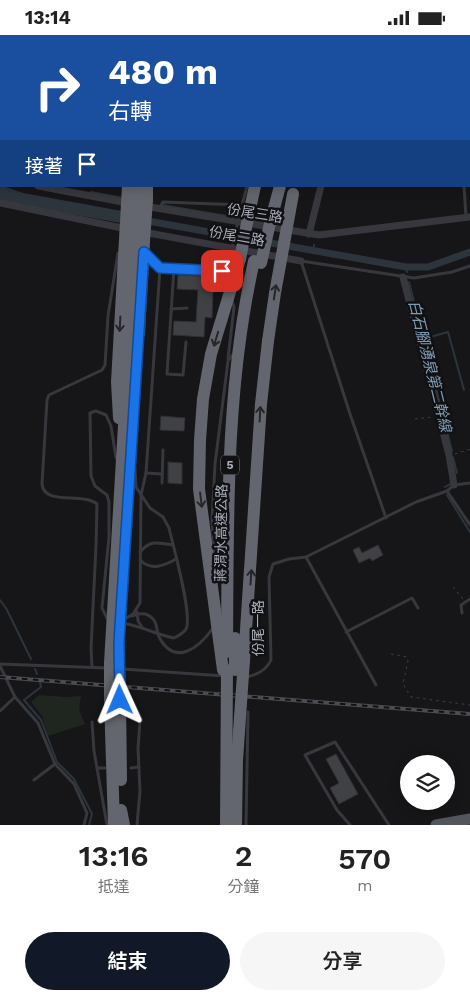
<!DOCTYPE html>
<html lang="zh-TW">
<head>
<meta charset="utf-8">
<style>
	body { margin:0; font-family:"Work Sans","Noto Sans TC",sans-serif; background:#f6f6f6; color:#222; height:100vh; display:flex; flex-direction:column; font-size:19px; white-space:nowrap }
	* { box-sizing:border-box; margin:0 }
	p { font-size:16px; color:#767676 }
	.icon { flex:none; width:28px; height:28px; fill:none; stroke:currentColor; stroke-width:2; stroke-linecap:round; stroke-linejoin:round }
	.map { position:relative; height:790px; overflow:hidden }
	.panel { display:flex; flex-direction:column; background:#fff; flex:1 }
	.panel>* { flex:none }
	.hud { position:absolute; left:0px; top:0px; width:470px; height:152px; box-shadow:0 2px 12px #0003; background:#1a4fa0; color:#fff; overflow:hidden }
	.fabs { position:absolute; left:400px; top:720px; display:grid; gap:10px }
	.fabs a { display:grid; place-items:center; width:55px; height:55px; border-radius:50%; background:#fff; box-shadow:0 2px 12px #0003; font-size:25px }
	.pin { position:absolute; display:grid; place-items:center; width:42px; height:42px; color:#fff; margin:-21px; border-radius:10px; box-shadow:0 2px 8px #0006 }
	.me { position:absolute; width:55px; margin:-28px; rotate:359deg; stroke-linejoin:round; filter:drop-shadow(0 0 4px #0008) }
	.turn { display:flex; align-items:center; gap:18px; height:105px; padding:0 25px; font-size:22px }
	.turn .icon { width:65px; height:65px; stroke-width:2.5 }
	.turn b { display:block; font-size:35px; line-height:42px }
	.then { display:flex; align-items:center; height:48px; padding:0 25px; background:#0003; gap:10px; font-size:19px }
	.eta { display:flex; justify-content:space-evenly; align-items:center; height:85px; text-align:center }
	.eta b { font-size:30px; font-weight:600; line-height:35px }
	.cta { display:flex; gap:10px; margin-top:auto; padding:10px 25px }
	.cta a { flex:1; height:58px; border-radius:30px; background:#111827; color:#fff; font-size:20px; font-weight:600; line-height:58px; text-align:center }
	.cta a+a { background:#f6f6f6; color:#222 }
	.status { display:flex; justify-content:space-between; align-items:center; height:35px; padding:0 25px; background:#fff; direction:ltr }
	.status svg { height:14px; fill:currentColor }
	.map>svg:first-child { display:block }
</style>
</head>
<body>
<div class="status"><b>13:14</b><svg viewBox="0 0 49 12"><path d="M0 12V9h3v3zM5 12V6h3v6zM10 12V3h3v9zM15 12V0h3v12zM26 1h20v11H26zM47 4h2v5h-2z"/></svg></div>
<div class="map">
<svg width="470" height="790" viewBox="0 0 470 790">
	<rect width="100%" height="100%" fill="#161618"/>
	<!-- green -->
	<polygon fill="#1e261f" points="39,660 66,662 81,661 79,675 85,689 48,701 42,681 31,667"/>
	<!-- water -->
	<polygon fill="#2c353c" points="0,150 23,158 122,176 121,188 8,168 0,165"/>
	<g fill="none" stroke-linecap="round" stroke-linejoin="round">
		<!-- stream -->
		<g stroke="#2c353c" stroke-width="2">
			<polyline points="0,135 1,136"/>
			<polyline points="91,157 123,163"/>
			<polyline points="162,170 244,184"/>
			<polyline points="254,185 266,187"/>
			<polyline points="313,216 314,210"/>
			<polyline points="406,232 407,237"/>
			<polyline points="409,247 452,416"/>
			<polyline points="423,304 448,297 464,355"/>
			<polyline points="453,422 457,438"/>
			<polyline points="445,452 452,448"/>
			<polyline points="447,460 470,497"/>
			<polyline points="0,565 6,573 31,624"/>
			<polyline points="35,634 37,639"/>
			<polyline points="40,647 41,652 24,665 41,685 57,727 74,744 92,779 89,790"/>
		</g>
		<!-- canal -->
		<polyline stroke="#2c353c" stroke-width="7" points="142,185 406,232 428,232 470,217"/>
	</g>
	<!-- building -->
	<g fill="#404145" stroke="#303034">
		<polygon points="178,240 216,242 215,257 213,256 212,283 205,282 204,302 173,300 174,286 196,287 198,255 177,254"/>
		<polygon points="161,381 185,383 184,396 160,395"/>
		<polygon points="168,427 182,428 182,449 168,448"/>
		<polygon points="378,510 383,520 372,526 370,523 359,528 353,515 359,512 362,518"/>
		<polygon points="336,719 358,759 339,769 330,753 339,748 326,724"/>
	</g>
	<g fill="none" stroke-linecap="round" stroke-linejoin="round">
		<!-- path -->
		<g stroke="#3d3f44" stroke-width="1" stroke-dasharray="2.5 4" stroke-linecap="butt">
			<polyline points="415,384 433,382"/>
			<polyline points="455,419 470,414"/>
			<polyline points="453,552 463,564"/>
			<polyline points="391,619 407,622 408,626 403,649 411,662 470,670"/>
		</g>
		<!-- lane -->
		<g stroke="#37383d" stroke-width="3">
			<polyline points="63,0 67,1"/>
			<polyline points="18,1 18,0"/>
			<polyline points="221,1 221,0"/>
			<polyline points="282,1 282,0"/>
			<polyline points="0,5 1,2"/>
			<polyline points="0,10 1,11"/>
			<polyline points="464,151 466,182"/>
			<polyline points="159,174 163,167 242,170"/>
			<polyline points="239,182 247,151"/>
			<polyline points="160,233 219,236 225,234 230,222"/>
			<polyline points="174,233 167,339 183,340 186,307"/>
			<polyline points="171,274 187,273"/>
			<polyline points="228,324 234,272 232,266"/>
			<polyline points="146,438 162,439"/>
			<polyline points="162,448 163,415"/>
			<polyline points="447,456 470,490"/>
			<polyline points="386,483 350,379 301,226 414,243 452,237 470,231"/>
			<path d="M140,517C151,504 158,508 173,510"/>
			<polyline points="306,522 376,650"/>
			<path d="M140,525C151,536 164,531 176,524"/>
			<polyline points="216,537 212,485 215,429 228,326 233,319"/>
			<polyline points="137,577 138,586 142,592"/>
			<polyline points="462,578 461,570 470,564"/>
			<path d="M132,581C139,578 147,577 153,584C158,589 156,596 159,602C175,632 199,613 213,593"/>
			<polyline points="108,585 102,573 109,502 109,467 107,460 95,451 91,441 90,378 96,376 106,380 111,391 116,423"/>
			<path d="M117,587C137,589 154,599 174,603C178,601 184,598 186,594C193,581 173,510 169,493L163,482L150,473L136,452L135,433L131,419"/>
			<polyline points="120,587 133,579 140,568 141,460 146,438 160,233 148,221"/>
			<polyline points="346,597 412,563 418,573"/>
			<polyline points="0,629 107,633"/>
			<polyline points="0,631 15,662 38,688 55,729 74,749 87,778 84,790"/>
			<path d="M92,632L91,613L96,511L97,469C82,457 44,471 42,449L47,365L49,360L102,335L105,330L108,281L118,218"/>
			<polyline points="123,634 224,641"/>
			<path d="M246,642C257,640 266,636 271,625L269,542L273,529L289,524L306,522L416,467L447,456L454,450L470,448"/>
			<polyline points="0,676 15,662"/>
			<polyline points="92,687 94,716 107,790"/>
			<polyline points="97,733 105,733"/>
			<polyline points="131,733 139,732"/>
			<polyline points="34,745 55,729"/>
			<polyline points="137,790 140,756 138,713 140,686"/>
			<polyline points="246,790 248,677"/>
			<polyline points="350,790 337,775 305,720 335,707 389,790"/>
		</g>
		<!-- street -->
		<g stroke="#37383d" stroke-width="7">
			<polyline points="74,1 74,0"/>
			<polyline points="469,8 470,8"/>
			<polyline points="0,141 1,141"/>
			<polyline points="38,151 128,168"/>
			<polyline points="0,168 127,194"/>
			<polyline points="144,171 319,200 470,182"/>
			<polyline points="143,197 301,226"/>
			<polyline points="309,199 321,151"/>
			<polyline points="403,242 449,420 454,450"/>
		</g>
		<!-- primary -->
		<polyline stroke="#53555c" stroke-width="11" points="436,790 470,784"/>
		<!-- highway -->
		<g stroke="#63666e" stroke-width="12">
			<polyline points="139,1 139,0"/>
			<polyline points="149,1 149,0"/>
			<polyline points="170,1 171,0"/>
			<polyline points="303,1 303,0"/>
			<polyline points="332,1 333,0"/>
			<polyline points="364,1 366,0"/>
			<polyline points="429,1 433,0"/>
			<polyline points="137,163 138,151"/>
			<polyline points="147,165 147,151"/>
			<polyline points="248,183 255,151"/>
			<polyline points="270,188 280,151"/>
			<polyline points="139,298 144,206"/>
			<polyline points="119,383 117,347 123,240"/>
			<polyline points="235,603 235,635"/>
			<path d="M227,617C228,486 225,354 254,226"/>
			<polyline points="244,625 261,369 268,306"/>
			<polyline points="110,628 135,204"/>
			<polyline points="223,635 199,454 200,405 203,364 211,319 240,224"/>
			<polyline points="110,664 114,790"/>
			<polyline points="120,665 121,745"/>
			<polyline points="121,775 124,790"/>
			<polyline points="236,790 237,725"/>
		</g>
		<defs>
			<polyline id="rail" points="0,642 470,679"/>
		</defs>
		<!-- rail casing -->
		<use href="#rail" stroke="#4a4c52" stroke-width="4"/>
		<!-- rail -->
		<use href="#rail" stroke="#111113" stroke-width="2" stroke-dasharray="5.5" stroke-linecap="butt"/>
		<!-- lane-bridge -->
		<polyline stroke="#37383d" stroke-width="3" points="230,222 239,182"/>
		<!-- highway-bridge -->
		<g stroke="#63666e" stroke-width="12">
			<polyline points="135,204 137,163"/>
			<polyline points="144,206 147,165"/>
			<polyline points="240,224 248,183"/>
			<polyline points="261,228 270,188"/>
			<polyline points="123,240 128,151"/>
			<polyline points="268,306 275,258 293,159"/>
			<polyline points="110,628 110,664"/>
			<polyline points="119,629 120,665"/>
			<polyline points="237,725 244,625"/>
			<polyline points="226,790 227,635"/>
		</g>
	</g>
	<!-- one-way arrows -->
	<defs><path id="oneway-shaft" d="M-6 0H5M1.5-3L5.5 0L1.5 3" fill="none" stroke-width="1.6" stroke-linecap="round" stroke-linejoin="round" transform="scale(1.25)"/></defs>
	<g stroke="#26262a">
		<use href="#oneway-shaft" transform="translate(275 257) rotate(-81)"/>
		<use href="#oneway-shaft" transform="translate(120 289) rotate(93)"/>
		<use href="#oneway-shaft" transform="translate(216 304) rotate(107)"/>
		<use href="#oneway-shaft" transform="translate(260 379) rotate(-87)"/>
		<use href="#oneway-shaft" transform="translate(201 465) rotate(83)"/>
		<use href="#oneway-shaft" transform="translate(251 542) rotate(-86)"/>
	</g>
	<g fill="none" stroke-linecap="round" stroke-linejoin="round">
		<defs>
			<polyline id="route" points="120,665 119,608 144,217 160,233 222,236"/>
		</defs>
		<!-- route casing -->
		<use href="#route" stroke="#114b97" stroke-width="12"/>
		<!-- route -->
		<use href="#route" stroke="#1a73e8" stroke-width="9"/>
	</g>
	<g text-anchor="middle" stroke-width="5" stroke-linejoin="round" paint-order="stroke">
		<!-- shield labels -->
		<rect fill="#111113" stroke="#7b7e86" stroke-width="1" x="221" y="420.5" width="18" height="19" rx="4"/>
		<g font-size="12" font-weight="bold" fill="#a8adb8">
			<text x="230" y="434">5</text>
		</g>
		<!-- street labels -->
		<g font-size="14" fill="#a8adb8" stroke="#111113">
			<text transform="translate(255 178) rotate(9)" y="5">份尾三路</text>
			<text transform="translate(237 201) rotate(10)" y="5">份尾二路</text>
			<text transform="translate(221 498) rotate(-89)" y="5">蔣渭水高速公路</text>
			<text transform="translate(258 593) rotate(-90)" y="5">份尾一路</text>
		</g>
		<!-- water labels -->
		<g font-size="15" font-style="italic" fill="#7f9bb3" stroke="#111113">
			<text transform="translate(430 331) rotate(76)" y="5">白石腳湧泉第二幹線</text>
		</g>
	</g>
</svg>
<div class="fabs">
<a><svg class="icon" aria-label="layers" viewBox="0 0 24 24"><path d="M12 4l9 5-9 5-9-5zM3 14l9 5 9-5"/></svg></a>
</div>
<div class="pin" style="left:222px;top:236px;background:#d93025"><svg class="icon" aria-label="arrive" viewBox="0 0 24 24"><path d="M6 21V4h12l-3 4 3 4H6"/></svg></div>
<svg class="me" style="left:120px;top:665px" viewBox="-20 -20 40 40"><path d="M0-17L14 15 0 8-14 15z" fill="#1a73e8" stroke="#fff" stroke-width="4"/></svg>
<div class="hud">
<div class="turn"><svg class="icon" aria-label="right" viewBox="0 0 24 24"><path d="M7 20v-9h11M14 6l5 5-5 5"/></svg><div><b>480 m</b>右轉</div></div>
<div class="then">接著<svg class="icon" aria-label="arrive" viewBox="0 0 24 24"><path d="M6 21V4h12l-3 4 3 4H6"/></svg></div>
</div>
</div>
<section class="panel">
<div class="eta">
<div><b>13:16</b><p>抵達</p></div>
<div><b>2</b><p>分鐘</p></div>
<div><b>570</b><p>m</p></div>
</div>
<div class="cta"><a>結束</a><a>分享</a></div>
</section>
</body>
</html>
